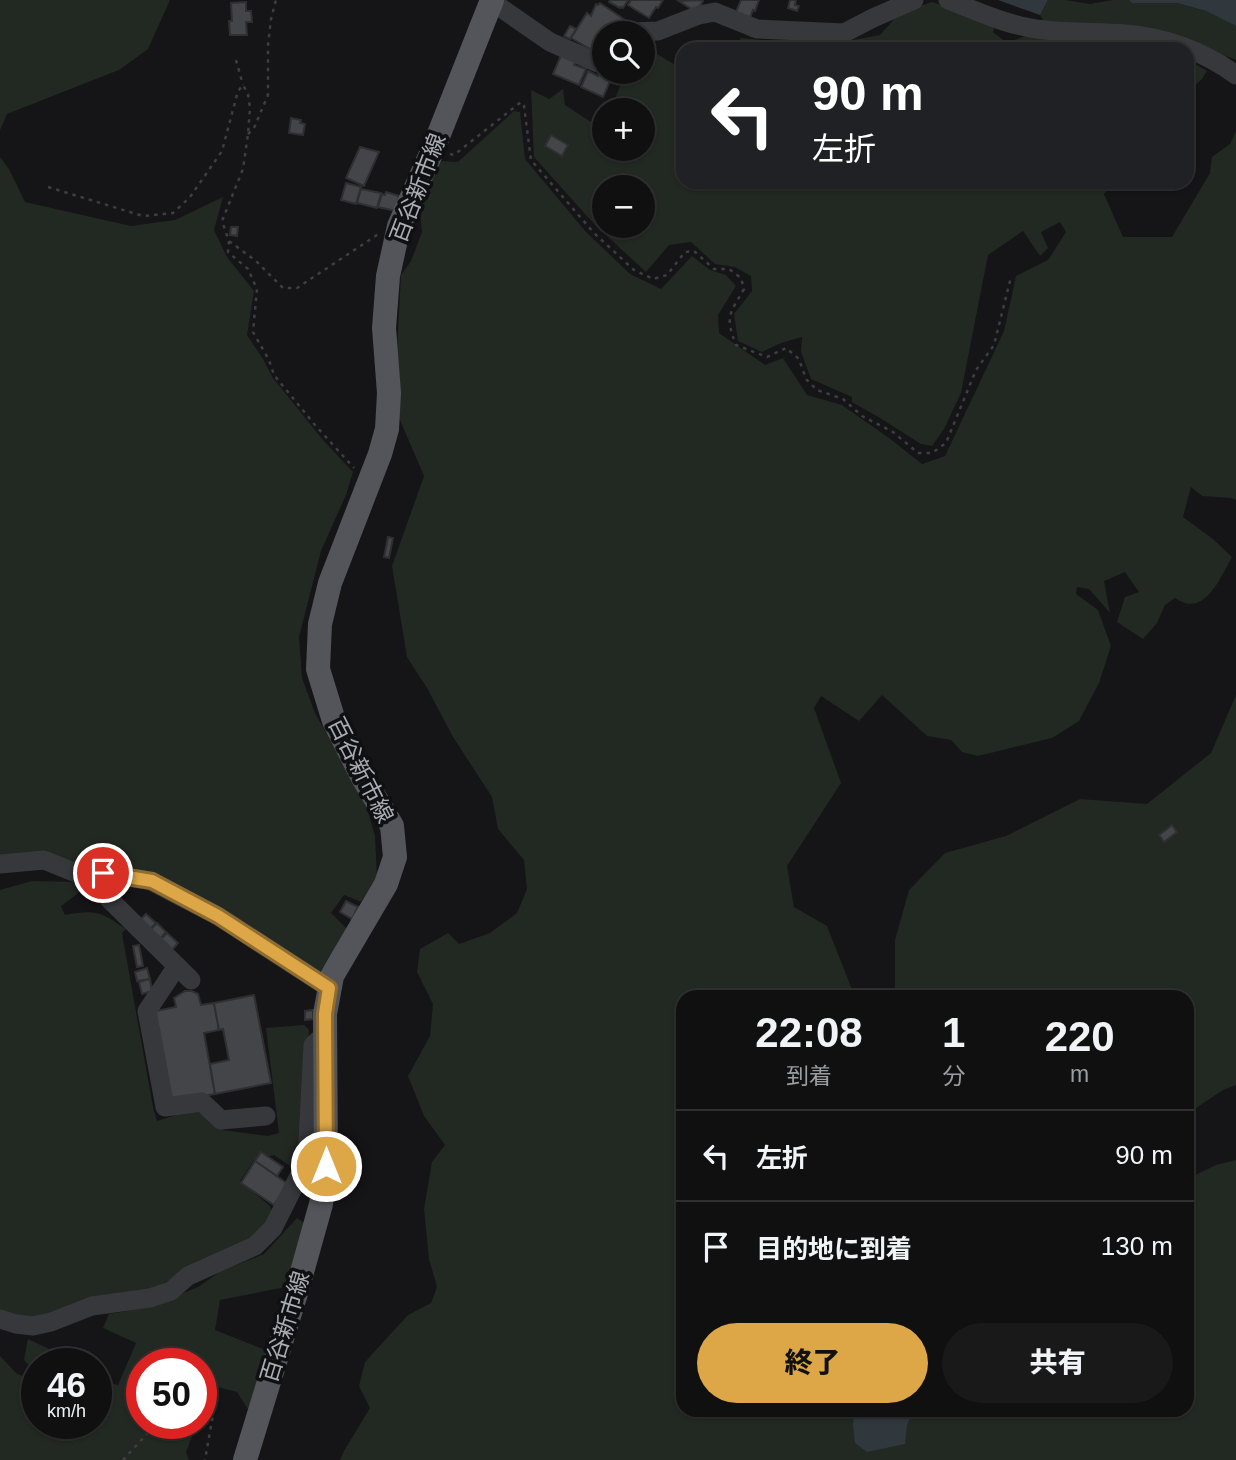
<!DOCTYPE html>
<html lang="ja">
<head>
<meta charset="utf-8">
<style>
	body { margin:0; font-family:Arial,"Noto Sans JP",sans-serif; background:#19191a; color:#f1f3f6; height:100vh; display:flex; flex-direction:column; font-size:26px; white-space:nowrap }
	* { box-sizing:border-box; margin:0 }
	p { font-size:23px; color:#9c9d9f }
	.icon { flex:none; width:38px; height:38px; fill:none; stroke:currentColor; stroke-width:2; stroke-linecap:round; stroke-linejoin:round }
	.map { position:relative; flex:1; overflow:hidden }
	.drawer { position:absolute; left:676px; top:990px; width:518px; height:427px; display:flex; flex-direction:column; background:#101011; border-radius:21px; box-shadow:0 2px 5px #0004,0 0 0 2px #303031 }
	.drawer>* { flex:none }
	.banner { position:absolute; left:676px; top:42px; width:518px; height:147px; border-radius:21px; box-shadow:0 2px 5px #0004,0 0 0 2px #303031; background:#202124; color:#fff; overflow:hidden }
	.fabs { position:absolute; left:592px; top:21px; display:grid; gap:14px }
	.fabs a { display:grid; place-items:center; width:63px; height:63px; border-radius:50%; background:#101011; box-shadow:0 2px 5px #0004,0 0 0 2px #303031; font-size:35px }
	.speed { position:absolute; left:21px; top:1348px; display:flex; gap:14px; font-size:35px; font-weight:700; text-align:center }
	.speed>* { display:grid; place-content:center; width:91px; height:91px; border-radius:50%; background:#101011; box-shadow:0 2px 5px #0004,0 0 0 2px #303031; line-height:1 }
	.speed small { font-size:18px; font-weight:400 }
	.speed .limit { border:10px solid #d22; background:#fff; color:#111 }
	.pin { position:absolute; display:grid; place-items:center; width:60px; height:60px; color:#fff; margin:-30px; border:4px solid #fff; border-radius:50%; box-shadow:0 2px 7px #0007 }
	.me { position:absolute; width:77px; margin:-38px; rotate:0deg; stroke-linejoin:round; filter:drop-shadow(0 0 5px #0008) }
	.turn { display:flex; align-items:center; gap:24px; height:147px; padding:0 21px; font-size:32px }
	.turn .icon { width:91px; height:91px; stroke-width:2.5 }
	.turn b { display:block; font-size:49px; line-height:60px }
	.eta { display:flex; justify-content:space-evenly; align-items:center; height:119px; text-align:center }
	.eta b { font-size:42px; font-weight:800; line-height:49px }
	.button { display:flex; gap:14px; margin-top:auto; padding:14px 21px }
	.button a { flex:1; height:80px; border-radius:42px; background:#dda647; color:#111; font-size:28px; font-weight:800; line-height:80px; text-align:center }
	.button a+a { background:#19191a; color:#f1f3f6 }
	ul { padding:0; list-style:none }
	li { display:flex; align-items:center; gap:21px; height:91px; padding:0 21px; border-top:2px solid #303031 }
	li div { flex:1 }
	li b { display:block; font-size:26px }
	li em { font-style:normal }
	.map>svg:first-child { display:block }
</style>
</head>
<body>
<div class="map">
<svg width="1236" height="1460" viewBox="0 0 1236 1460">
	<rect width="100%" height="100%" fill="#151517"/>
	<!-- green -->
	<g fill="#222822" fill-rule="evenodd">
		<polygon points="0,0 170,0 148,49 119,70 7,114 0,130"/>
		<polygon points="1048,0 1065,0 1090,4 1113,0 1129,0 1132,3 1177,3 1206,11 1236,26 1236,60 1170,34 1045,24 1040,15"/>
		<polygon points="932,2 996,24 993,32 1007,43 1025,36 1152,47 1161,49 734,49 741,38 820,46 880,35 895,18 920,6"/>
		<path d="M642,45L682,69V182H1114L1104,194L1123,237H1172L1210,173L1212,157L1230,144L1236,131V500L1231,498L1202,496L1191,487L1183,517L1213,539L1232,557C1223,573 1208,610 1185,603C1182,602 1178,600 1175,598L1165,605L1157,623L1143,639L1117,622L1125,597L1139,592L1125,572L1104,581L1110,613L1089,589L1077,587L1076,594L1098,610L1111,646L1099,683L1079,721L1052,738L978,756L962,752L951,740L927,736L882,695L859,721L821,696L814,708L841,783L787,866L794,907L827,926L851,987L849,997L682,998V1410L854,1411L853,1425H907L911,1417L929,1419L938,1411L1186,1410L1187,1179L1216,1165L1236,1160V1460H340L344,1451L370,1408L359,1386L365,1362L408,1315L431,1303L437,1287L429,1259L424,1209L432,1162L445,1145L424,1116L408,1076L430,1036L433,1004L417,972L420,949L448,933L459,944L490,933L517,913L527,889L524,860L498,829L492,797L453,737L427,688L407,657L392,566L424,476L394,406L401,275L411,261L422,232L419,202L440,161L458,162L514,111L520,112L525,159L586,232L630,274L661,289L692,256L710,270L726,275L736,286L718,315L719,333L765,365L783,358L807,395L842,405L889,438L922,464L945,456L1004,331L1016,276L1048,260L1066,232L1060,222L1041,232L1048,248L1040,256L1023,231L988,255L961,393L944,429L932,446L921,444L880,418L852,402V397L811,379L801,352L802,337L781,343L762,352L738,341L734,314L752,291L751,276L735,267L715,264L691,242L669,245L646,272L595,225L534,157L531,90L549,99L563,89L565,105L591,122L604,112V149H642V110H606L613,104L622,81L630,72H642ZM604,187H642V226H604Z"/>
		<polygon points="1187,59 1207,71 1202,79 1187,92"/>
		<polygon points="0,157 9,169 25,202 131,226 175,220 223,197 214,230 227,257 254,291 247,335 263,359 273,378 323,440 353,472 346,495 321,551 299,637 302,678 315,713 366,805 375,836 377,876 361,902 344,895 331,913 348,930 319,973 186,897 0,859"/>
		<polygon points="1236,695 1236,1085 1223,1090 1187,1114 1186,998 898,997 895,991 895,940 909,890 945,853 1006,836 1080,799 1147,804 1211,753"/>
		<path d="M32,881L73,882L84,889L61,906L65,915C96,909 101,912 126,929L122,933L153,1107L157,1121L195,1109L223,1130L268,1136L279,1133L266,1028L304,1025L309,1030L300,1148L293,1168L274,1155L254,1160L240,1181L270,1206L274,1218L245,1249L181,1274L157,1287L41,1323L0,1317V890Z"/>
		<polygon points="297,1218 308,1226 286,1287 220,1300 215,1330 268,1351 249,1411 237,1392 210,1385 201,1387 201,1363 142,1363 142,1423 196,1423 195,1429 186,1452 189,1460 0,1460 0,1356 17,1374 37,1380 37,1423 96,1423 96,1379 118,1385 136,1343 103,1328 109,1314 150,1307 198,1287 221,1271 264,1254"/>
		<polygon points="28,1339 47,1348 70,1363 37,1363 37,1374 24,1360"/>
	</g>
	<!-- water -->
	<g fill="#30383e">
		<polygon points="998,0 1048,0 1040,15"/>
		<polygon points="1129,0 1236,0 1236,26 1206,11 1177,3 1132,3"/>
		<polygon points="935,1410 937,1412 929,1419 911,1417 907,1425 905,1444 867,1452 855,1443 853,1425 854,1411"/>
	</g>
	<!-- building -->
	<g fill="#444549" stroke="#2f2f32" stroke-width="2">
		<polygon points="610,0 628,0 623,8 621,7 620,8 609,2"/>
		<polygon points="631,0 663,0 658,8 656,7 649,18 628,5"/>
		<polygon points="702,0 703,1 696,12 679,1"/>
		<polygon points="741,0 759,0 755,11 753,10 750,18 736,12"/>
		<polygon points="790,0 796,0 795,5 799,6 797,11 788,8"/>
		<polygon points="246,2 246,11 251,11 252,22 246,22 247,35 230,35 229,21 232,21 231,3"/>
		<polygon points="600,3 628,22 620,33 604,33 604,57 571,38 587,13 591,16 596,4 598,5"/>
		<polygon points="570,26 576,29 570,39 564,36"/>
		<polygon points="562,53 577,59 574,65 586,69 579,85 553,74"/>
		<polygon points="588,71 598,76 599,73 611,79 603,97 581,87"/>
		<polygon points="291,118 301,120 300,123 305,124 303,135 289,133"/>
		<polygon points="551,135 568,145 562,156 545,146"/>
		<polygon points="360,147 379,152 364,186 346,178"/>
		<polygon points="346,183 361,187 356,204 341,200"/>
		<polygon points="361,189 381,193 377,208 357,203"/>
		<polygon points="386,192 399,196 396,211 378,207 382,194 385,195"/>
		<polygon points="231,227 238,227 237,236 230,235"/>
		<polygon points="388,537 393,538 389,558 384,557"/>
		<polygon points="1172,825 1177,832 1164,842 1159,835"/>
		<polygon points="346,901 358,907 352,919 340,912"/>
		<polygon points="146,914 156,923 150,929 140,920"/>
		<polygon points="157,923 166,932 160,939 150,930"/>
		<polygon points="167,933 178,943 172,950 161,939"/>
		<polygon points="139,945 143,966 137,967 133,946"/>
		<polygon points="147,968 150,979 137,981 135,972"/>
		<polygon points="150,979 152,991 142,994 139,982"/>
		<polygon points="185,991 192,991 198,994 201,1005 214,1003 219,1030 204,1033 215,1094 168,1102 151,1012 176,1007 174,998"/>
		<polygon points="254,995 271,1083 215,1094 210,1064 229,1060 223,1029 219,1030 214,1003"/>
		<polygon points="313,1010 313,1019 305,1020 305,1011"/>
		<polygon points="261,1152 283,1167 277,1176 255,1161"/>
		<polygon points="255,1161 288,1184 274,1205 241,1183"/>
	</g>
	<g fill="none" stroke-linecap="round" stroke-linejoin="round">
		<!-- path -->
		<g stroke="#3d3e42" stroke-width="2.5" stroke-dasharray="3.5 5" stroke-linecap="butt">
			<polyline points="236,60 243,85"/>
			<polyline points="248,134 254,128 268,95 268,45 271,19 276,0"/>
			<path d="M450,154L454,155L521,102L524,106L531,160L594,233L634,270L653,279L667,275L685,252L694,251L714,269H729L741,278L744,289C729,315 725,316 736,345L767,357L786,348L799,359L806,379L817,390L843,399L862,416L893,432L918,453H932L946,443L976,370L994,345L1011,277"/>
			<polyline points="48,187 143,216 173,213 190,197 222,151 238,91 243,85 248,94 250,108 248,134 243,169 222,221 229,241 256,261 283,288 297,288 377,235 380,235"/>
			<polyline points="229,241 228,252 248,269 257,289 253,332 269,360 274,375 315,425 354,468"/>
			<polyline points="201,1401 209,1402 214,1409 205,1460"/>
			<polyline points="123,1460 157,1423"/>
		</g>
		<!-- minor -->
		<g stroke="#37383b" stroke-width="19">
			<path d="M948,0C979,12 1011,27 1045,30C1072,33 1099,32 1126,34C1165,37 1205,52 1236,75"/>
			<polyline points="491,1 550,42 598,63 604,61"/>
			<polyline points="629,33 630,32 658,31 699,15 715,12 757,29 844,33 873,18 914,0"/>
			<polyline points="0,864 44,860 86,877 103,873 151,881 218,916 329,988"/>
			<polyline points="103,873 101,891 191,980"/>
			<polyline points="177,966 147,1011 165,1107 202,1102 221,1120 266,1116"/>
			<polyline points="0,1319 16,1324 33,1326 51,1322 92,1306 150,1298 171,1291 188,1276 255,1246 273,1228 307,1160 313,1045 325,1034"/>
		</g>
		<!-- major -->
		<polyline stroke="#53555a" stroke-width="24" points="245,1460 297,1290 321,1204 326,1166 325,1014 332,976 386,884 395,857 392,826 362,776 334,721 318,669 320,624 330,583 380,454 387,429 389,393 384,328 388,276 399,226 433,149 492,0"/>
	</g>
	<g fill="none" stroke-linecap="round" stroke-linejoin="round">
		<defs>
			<polyline id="route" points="103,873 152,881 218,916 329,988 325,1014 326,1166"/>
		</defs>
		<!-- route casing -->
		<use href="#route" stroke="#906c2e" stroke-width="18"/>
		<!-- route -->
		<use href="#route" stroke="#dda647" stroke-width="12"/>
	</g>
	<g text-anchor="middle" stroke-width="7" stroke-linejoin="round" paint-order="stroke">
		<!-- street labels -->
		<g font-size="23" fill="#a9adb5" stroke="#101012">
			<text transform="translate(418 188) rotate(-69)" y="8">百谷新市線</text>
			<text transform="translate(361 770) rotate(63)" y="8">百谷新市線</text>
			<text transform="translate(285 1327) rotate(-73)" y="8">百谷新市線</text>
		</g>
	</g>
</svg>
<div class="fabs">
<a><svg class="icon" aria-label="search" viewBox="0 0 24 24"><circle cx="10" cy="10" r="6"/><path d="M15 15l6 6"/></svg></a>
<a>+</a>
<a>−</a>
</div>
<div class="speed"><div>46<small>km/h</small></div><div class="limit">50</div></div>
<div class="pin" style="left:103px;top:873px;background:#d93025"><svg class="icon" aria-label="arrive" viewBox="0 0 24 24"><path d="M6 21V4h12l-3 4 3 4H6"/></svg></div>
<svg class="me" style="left:326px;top:1166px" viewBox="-20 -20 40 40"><circle r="17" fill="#dda647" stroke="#fff" stroke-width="3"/><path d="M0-11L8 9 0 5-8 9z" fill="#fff"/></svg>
<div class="banner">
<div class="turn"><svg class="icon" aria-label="left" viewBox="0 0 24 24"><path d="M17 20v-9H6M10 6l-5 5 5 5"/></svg><div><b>90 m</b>左折</div></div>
</div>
<section class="drawer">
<div class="eta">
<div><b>22:08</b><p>到着</p></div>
<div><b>1</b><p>分</p></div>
<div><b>220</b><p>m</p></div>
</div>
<ul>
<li><svg class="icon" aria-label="left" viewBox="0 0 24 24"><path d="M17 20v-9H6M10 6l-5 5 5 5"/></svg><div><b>左折</b></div><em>90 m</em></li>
<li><svg class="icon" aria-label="arrive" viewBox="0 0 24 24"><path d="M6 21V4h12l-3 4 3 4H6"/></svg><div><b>目的地に到着</b></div><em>130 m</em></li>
</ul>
<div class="button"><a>終了</a><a>共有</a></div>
</section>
</div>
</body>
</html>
